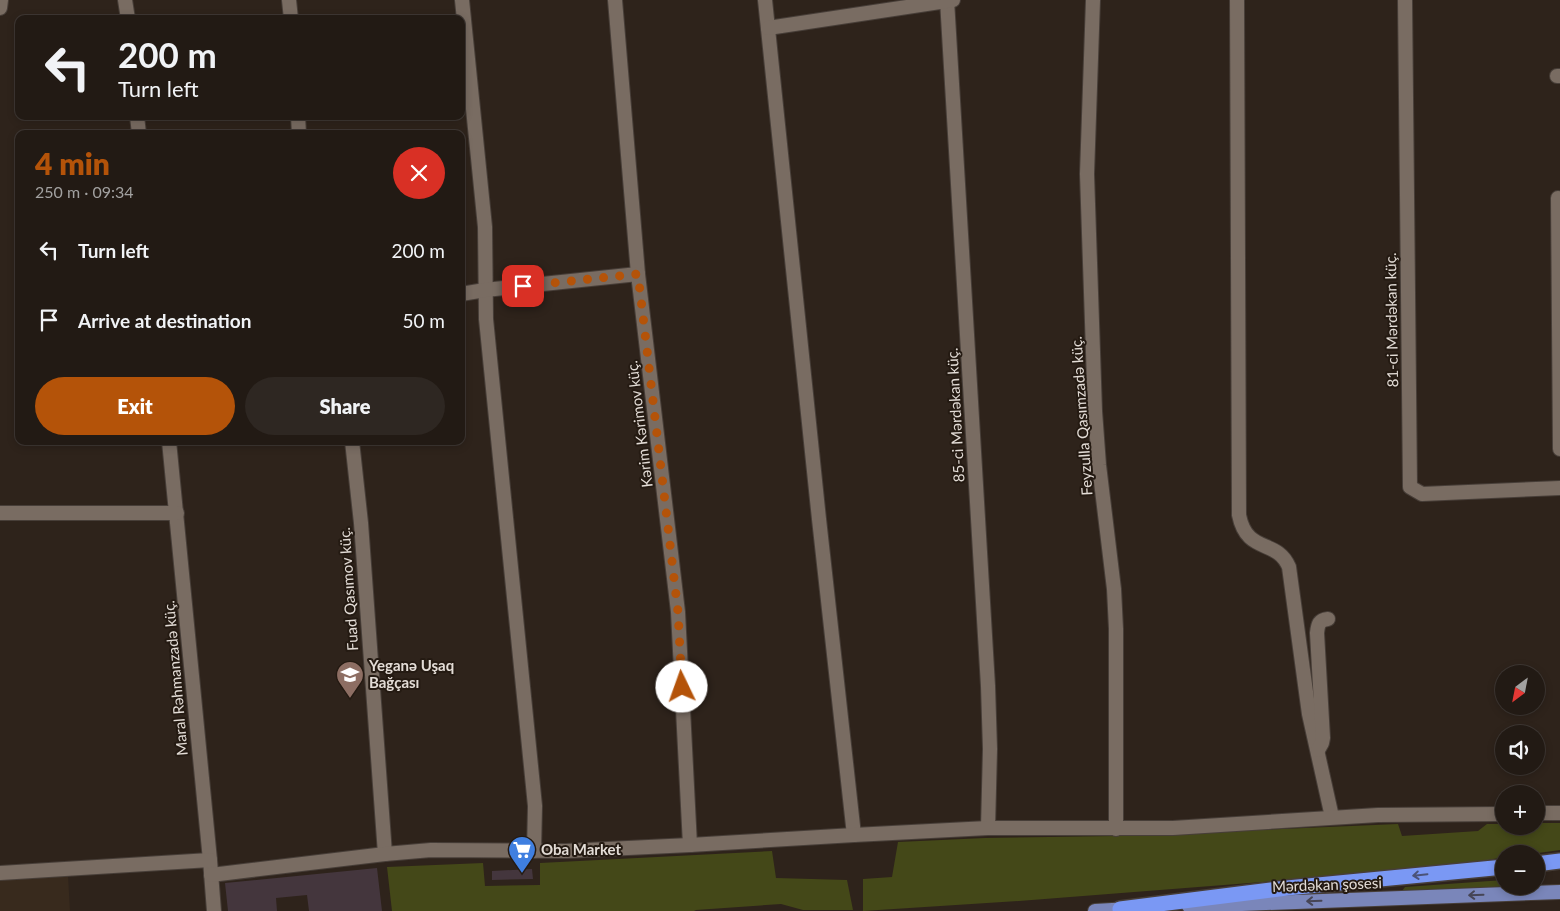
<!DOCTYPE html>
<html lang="en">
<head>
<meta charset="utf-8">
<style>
	body { margin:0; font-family:Lato,sans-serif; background:#2e2722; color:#f1f3f6; height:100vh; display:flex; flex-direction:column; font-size:19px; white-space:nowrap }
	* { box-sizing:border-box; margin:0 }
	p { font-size:16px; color:#a2a1a0 }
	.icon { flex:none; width:28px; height:28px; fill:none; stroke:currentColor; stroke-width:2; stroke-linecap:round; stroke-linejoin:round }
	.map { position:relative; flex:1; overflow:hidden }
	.drawer { position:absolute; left:15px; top:130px; width:450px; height:315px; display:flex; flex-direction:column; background:#221a14; border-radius:10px; box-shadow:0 2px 8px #0003,0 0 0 1px #3f3834 }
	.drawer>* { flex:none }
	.top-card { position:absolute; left:15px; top:15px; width:450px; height:105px; border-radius:10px; box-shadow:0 2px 8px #0003,0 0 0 1px #3f3834; background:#221a14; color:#f1f3f6; overflow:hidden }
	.needle { width:32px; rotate:212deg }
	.controls { position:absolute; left:1495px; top:665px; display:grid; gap:10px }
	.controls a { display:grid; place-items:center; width:50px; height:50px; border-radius:50%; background:#221a14; box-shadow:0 2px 8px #0003,0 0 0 1px #3f3834; font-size:25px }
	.pin { position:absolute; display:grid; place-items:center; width:42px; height:42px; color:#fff; margin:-21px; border-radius:10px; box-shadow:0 2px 8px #0006 }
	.me { position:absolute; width:55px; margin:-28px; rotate:357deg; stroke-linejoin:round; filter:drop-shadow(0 0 4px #0008) }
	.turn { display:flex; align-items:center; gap:18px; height:105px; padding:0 20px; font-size:22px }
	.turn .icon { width:65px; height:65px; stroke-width:2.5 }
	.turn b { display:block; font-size:35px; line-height:42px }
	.round { display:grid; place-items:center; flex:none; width:52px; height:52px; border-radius:26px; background:#2e2722 }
	.summary { display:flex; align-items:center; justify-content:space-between; height:85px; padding:0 20px }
	h1 { font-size:30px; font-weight:800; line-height:38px; color:#b45309 }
	.action { display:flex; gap:10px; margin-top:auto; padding:10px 20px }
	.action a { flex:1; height:58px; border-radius:30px; background:#b45309; color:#fff; font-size:20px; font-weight:800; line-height:58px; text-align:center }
	.action a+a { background:#2e2722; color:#f1f3f6 }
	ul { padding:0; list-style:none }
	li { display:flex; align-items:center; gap:15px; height:70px; padding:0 20px }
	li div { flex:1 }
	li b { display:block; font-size:19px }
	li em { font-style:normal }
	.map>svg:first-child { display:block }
</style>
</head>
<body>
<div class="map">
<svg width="1560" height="911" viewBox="0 0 1560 911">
	<rect width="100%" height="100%" fill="#2e231b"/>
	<!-- industrial -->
	<polygon fill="#382a1d" points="68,875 70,911 0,911 0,879"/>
	<!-- green -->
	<g fill="#444818">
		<polygon points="1536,823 1560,823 1560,850 1531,854 1504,854 1504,857 1488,860 1325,877 1019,901 863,911 863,879 892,877 898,842 985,838 1116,836 1398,824 1402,836 1478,831 1487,824 1504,824 1504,826 1536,826"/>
		<polygon points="772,851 776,878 847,880 853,910 803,910 781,904 696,910 694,911 392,911 387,867 483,863 485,886 540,885 540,863"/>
		<polygon points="1504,880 1504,886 1522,886 1402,891 1405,887"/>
	</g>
	<!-- building -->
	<g fill="#44363d">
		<polygon points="377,868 382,911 309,911 307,895 276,898 277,911 228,911 225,883"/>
		<polygon points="532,869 533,879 492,880 492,871"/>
	</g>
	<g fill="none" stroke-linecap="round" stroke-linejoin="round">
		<defs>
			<g id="minor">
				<polyline points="125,0 128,19"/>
				<polyline points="289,0 291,19"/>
				<polyline points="462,0 485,227 486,319 535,806 534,851"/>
				<polyline points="615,0 638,274 678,612 690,845"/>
				<polyline points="765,0 819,519 854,835"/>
				<polyline points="947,0 988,686 990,749 988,828"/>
				<polyline points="1093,0 1087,174 1095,411 1099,465 1114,589 1116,629 1116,829"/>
				<path d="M1237,0L1239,515C1247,555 1277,538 1289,567L1309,714L1332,817"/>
				<polyline points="1405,0 1410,487 1422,494 1560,488"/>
				<polyline points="0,8 1,0"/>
				<polyline points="768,28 953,0"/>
				<polyline points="1557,76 1560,76"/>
				<polyline points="137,116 139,134"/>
				<polyline points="298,116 299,134"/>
				<polyline points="1558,198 1560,449"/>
				<polyline points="461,294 485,290 638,274"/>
				<polyline points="169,441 210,860 214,911"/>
				<polyline points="352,441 361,523 385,854"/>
				<polyline points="0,513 177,513"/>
				<path d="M1318,750L1322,743L1323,738L1317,633C1318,624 1319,620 1328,619"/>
				<polyline points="1536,813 1560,813"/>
				<polyline points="0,873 210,860"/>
				<polyline points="211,875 385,854 431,850 566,851 690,845 854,835 988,828 1173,828 1378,815 1504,814"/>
			</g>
			<g id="primary">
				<polyline points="1189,906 1560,892"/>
				<polyline points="1095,911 1130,909"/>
			</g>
			<g id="motorway">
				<polyline points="1536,864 1560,861"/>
				<polyline points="1120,909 1287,888 1504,867"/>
			</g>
		</defs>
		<!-- minor casing -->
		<use href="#minor" stroke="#473e38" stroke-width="16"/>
		<!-- primary casing -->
		<use href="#primary" stroke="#473e38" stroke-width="16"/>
		<!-- motorway casing -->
		<use href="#motorway" stroke="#473e38" stroke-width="18"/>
		<!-- minor -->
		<use href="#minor" stroke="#796c62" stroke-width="14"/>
		<!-- primary -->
		<use href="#primary" stroke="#7a86ba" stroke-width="14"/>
		<!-- motorway -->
		<use href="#motorway" stroke="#7a98f4" stroke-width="15"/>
	</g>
	<!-- one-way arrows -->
	<defs><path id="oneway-shaft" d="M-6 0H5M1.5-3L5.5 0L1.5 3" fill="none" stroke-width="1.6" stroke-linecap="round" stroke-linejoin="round" transform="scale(1.25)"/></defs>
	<use stroke="#4b5378" href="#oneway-shaft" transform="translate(1420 875) rotate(174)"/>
	<g stroke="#464555">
		<use href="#oneway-shaft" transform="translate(1476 895) rotate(178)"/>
		<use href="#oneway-shaft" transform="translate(1314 901) rotate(178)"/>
	</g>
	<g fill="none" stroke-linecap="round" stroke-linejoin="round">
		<!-- route -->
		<polyline stroke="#b45309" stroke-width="9" stroke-dasharray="0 16.2" points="523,286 638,274 678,612 682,687"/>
	</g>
	<!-- icons -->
	<defs>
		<symbol id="school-pin" viewBox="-11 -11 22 30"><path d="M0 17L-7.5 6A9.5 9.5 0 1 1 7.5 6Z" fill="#8d6e63" stroke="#241a12"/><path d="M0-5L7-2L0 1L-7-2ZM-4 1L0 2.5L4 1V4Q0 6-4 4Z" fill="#fff"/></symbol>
		<symbol id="supermarket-pin" viewBox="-11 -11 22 30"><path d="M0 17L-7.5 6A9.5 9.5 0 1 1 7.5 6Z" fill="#3f7fe0" stroke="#241a12"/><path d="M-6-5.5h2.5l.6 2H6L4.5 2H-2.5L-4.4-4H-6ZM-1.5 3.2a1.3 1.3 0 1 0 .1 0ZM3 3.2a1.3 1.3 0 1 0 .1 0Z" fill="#fff"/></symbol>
	</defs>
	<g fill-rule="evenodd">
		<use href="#school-pin" x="334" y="659" width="32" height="43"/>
		<use href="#supermarket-pin" x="506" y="834" width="32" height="43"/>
	</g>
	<g text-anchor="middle" stroke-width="4" stroke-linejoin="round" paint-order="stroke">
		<!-- street labels -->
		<g font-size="15" fill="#e3dcd6" stroke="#241a12">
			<text transform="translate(1392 320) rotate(-91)" y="5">81-ci Mərdəkan küç.</text>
			<text transform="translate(956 415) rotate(-93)" y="5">85-ci Mərdəkan küç.</text>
			<text transform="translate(1082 416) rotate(-94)" y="5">Feyzulla Qasımzadə küç.</text>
			<text transform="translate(640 424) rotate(-97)" y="5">Kərim Kərimov küç.</text>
			<text transform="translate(349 589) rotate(-94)" y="5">Fuad Qasımov küç.</text>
			<text transform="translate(176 678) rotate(-95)" y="5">Maral Rəhmanzadə küç.</text>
			<text transform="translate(1327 885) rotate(-2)" y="5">Mərdəkan şosesi</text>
		</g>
		<!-- poi labels -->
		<g font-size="15" font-weight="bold" fill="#e3dcd6" stroke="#241a12" text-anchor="start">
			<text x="369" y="671">Yeganə Uşaq<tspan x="369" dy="17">Bağçası</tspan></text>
			<text x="541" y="855">Oba Market</text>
		</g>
	</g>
</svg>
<div class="controls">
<a><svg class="needle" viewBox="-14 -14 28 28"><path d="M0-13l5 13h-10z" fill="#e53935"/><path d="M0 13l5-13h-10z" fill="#a2a1a0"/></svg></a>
<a><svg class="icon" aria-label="sound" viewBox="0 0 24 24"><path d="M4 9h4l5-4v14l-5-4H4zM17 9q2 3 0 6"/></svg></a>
<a>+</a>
<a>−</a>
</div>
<div class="pin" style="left:523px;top:286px;background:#d93025"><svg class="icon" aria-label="arrive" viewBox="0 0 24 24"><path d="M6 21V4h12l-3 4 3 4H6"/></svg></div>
<svg class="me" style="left:682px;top:687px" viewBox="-20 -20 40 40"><circle r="19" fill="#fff"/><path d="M0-13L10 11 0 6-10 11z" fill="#b45309"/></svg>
<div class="top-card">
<div class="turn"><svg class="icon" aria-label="left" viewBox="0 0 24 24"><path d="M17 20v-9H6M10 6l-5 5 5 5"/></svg><div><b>200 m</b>Turn left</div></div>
</div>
<section class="drawer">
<div class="summary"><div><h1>4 min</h1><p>250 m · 09:34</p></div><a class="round" style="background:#d93025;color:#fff"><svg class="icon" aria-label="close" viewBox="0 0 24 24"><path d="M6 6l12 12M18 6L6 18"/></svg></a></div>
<ul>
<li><svg class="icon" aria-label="left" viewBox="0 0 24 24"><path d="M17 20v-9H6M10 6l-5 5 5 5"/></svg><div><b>Turn left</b></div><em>200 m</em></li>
<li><svg class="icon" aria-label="arrive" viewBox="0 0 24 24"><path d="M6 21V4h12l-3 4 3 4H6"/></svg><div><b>Arrive at destination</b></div><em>50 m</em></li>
</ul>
<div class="action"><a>Exit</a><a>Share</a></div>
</section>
</div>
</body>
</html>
